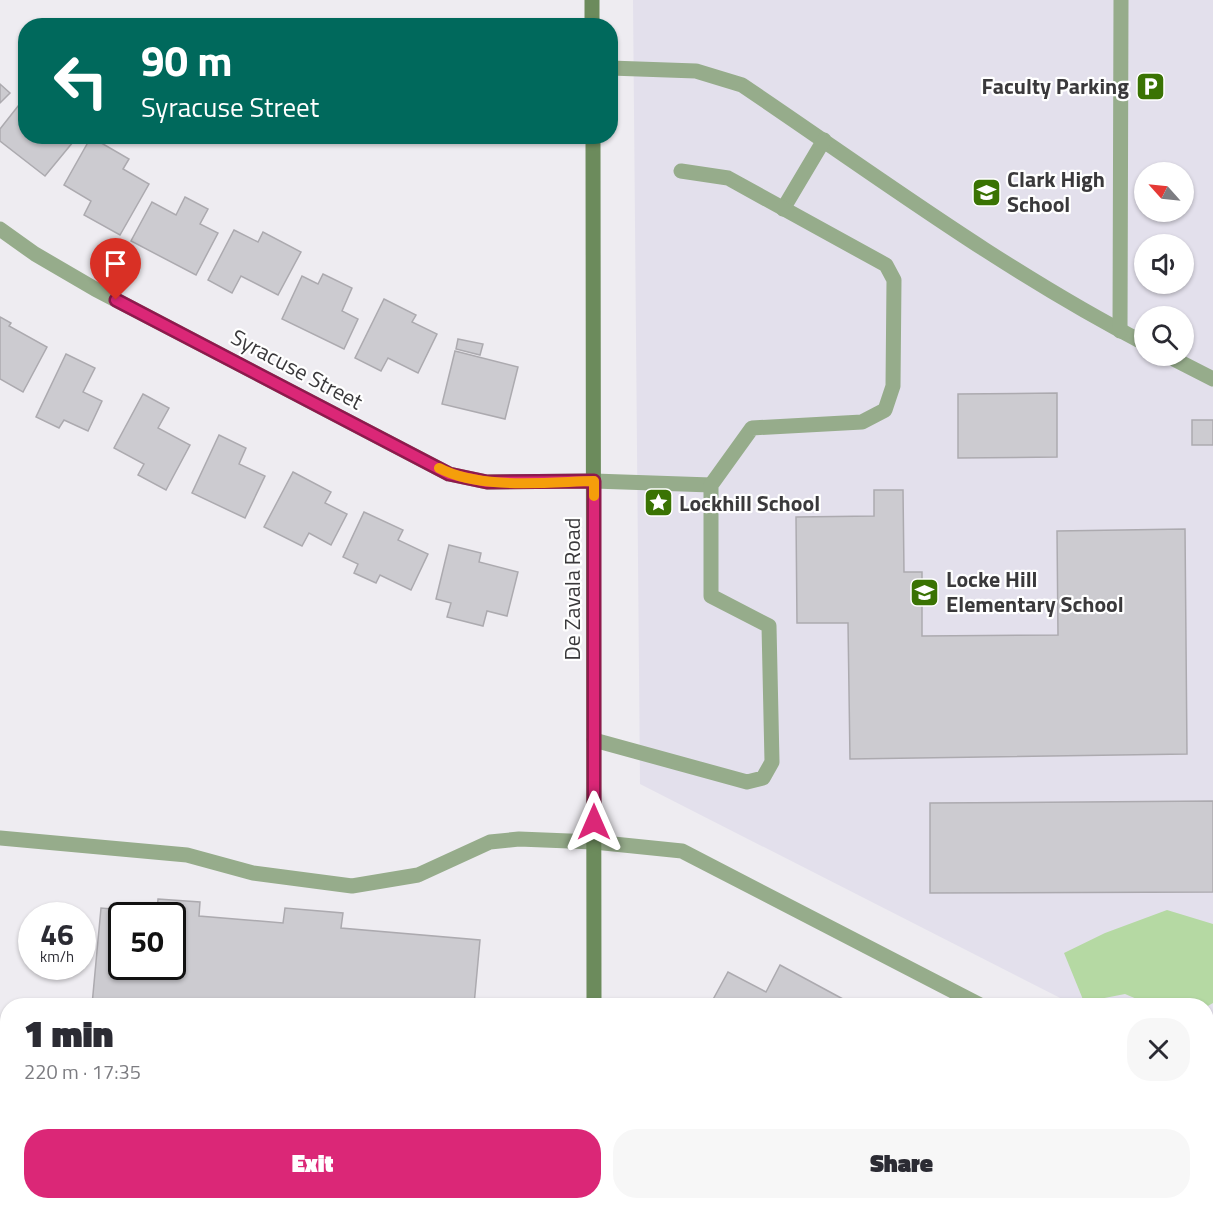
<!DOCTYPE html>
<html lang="en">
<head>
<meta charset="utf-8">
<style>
	body { margin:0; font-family:"Titillium Web",sans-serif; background:#f7f7f7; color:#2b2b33; height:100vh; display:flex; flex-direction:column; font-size:22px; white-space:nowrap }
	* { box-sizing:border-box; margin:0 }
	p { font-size:20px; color:#7c7c81 }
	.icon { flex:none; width:33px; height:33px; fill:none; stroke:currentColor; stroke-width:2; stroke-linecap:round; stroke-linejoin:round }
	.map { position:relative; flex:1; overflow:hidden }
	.sheet { position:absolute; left:0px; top:998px; width:1214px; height:212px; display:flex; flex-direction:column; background:#fff; border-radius:24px 24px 0 0; box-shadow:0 2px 4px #0004 }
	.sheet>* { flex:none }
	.hud { position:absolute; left:18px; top:18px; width:600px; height:126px; border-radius:24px; box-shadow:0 2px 4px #0004; background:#00695c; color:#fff; overflow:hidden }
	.needle { width:39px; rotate:297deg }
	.buttons { position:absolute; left:1134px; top:162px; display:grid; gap:12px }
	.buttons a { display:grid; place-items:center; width:60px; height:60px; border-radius:50%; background:#fff; box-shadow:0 2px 4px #0004; font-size:30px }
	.speed { position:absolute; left:18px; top:902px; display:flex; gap:12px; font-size:30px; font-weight:700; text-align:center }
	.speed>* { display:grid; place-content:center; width:78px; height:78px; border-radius:50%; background:#fff; box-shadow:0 2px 4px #0004; line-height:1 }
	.speed small { font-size:15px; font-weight:400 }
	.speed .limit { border:3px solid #111; border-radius:9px; background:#fff; color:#111 }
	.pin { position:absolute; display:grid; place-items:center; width:51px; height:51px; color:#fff; margin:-62px -26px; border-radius:50% 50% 50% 0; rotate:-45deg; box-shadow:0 0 6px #0007 }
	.pin .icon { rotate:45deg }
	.me { position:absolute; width:66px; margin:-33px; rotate:0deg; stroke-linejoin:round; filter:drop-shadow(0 0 4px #0008) }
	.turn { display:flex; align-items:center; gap:21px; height:126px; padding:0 24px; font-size:27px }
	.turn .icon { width:78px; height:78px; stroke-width:2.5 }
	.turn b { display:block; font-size:42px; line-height:51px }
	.round { display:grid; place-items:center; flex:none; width:63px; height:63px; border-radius:24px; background:#f7f7f7 }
	.overview { display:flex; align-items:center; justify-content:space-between; height:102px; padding:0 24px }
	h1 { font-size:36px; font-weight:800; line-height:45px }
	.button { display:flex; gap:12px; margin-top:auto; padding:12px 24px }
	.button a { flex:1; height:69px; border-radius:24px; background:#db2777; color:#fff; font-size:24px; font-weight:800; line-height:69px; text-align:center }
	.button a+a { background:#f7f7f7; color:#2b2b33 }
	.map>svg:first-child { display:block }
</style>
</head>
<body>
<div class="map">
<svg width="1213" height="1208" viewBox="0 0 1213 1208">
	<rect width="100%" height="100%" fill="#eeecf1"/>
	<!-- built -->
	<g fill="#e3e0ec" fill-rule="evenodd">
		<path d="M633,0H1213V1076L1206,1072V1005H1074L640,784ZM1144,172H1184V212H1144ZM1144,244H1184V284H1144ZM1144,316H1184V356H1144Z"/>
		<polygon points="0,1140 7,1140 8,1202 543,1202 543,1208 0,1208"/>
	</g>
	<!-- green -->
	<polygon fill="#b5d9a3" points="1167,910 1213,924 1213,1003 1206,1007 1206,1005 1151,1005 1125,994 1084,1002 1064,953 1105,933"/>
	<!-- building -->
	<g fill="#cccbd0" stroke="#acaaaf" stroke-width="1.5" fill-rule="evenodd">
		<polygon points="0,84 10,93 0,103"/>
		<polygon points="22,101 26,104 26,136 66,136 73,142 45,176 0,141 0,129"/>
		<polygon points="91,137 129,159 123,169 149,184 120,235 84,215 91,201 64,185"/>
		<polygon points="185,197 208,209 200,224 218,233 196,275 131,241 152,202 176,215"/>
		<polygon points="234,230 258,242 263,232 301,252 278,295 241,276 232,293 208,280"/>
		<polygon points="323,274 352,288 342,311 358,319 344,349 282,319 302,276 318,284"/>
		<polygon points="384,299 416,315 412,322 437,334 418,373 388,358 381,371 355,358"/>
		<polygon points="0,317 11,323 9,326 47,347 23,392 0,379"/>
		<polygon points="458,339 483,344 480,355 456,349"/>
		<polygon points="455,351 518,367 505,419 442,404"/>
		<polygon points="66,354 95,368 83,392 102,401 88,431 64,420 59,428 36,417"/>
		<polygon points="1057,393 1057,457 958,458 958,394"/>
		<polygon points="143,394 169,408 158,428 190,445 166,490 138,475 144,464 114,448"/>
		<rect x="1192" y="420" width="21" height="25"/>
		<polygon points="219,435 246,448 239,464 265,476 245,518 192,493"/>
		<polygon points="293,472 331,492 325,503 347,514 331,545 309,533 302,546 264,527"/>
		<polygon points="874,490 903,490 904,572 922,572 922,636 1058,635 1057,531 1185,529 1187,754 850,759 848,623 797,623 796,517 874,516"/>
		<polygon points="364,512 403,530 398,540 428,554 411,590 380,575 376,583 354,573 358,564 343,557"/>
		<polygon points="449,545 481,553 479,562 518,572 507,616 487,611 483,626 447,617 451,603 436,599"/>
		<polygon points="1213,801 1213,892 930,893 930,803"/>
		<path d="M158,899L200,902L199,916L283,923L285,908L343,913L341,928L480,940L474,1005H92L101,908L157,913ZM122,915H172V966H122Z"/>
		<polygon points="780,965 854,1005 710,1005 728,972 766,992"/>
		<polygon points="723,1202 1117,1202 1116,1204 1124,1208 1077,1208 1065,1202 1062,1208 719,1208"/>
	</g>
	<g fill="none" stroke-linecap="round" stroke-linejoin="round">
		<!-- service -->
		<g stroke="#96ac8b" stroke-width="15">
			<path d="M610,68L696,71L742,85C874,174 1003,270 1144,343"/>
			<polyline points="783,209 824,140"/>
			<polyline points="1120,331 1121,0"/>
			<polyline points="1168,356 1213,379"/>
			<polyline points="594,481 711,485"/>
			<polyline points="594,740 747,782 763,778 772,762 769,626 711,596 711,485 752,428 862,422 885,410 893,386 894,280 886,265 728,178 681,171"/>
			<polyline points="0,838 187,855 253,873 352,886 418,875 490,842 519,839 594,842 682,851 980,1005"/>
			<polyline points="1170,1202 1183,1208"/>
		</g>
		<!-- minor -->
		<polyline stroke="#96ac8b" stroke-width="15" points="0,229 35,254 95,289 449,474 487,482 594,481"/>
		<!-- secondary -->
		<g stroke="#6c8b5c" stroke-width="15">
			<polyline points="592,0 592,26"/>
			<polyline points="593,136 594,1005"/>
			<polyline points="594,1208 594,1202"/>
		</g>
	</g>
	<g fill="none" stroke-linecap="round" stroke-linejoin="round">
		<defs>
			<polyline id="route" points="116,300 449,474 487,482 594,481 594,822"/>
		</defs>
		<!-- route casing -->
		<use href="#route" stroke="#8e194d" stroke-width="15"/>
		<!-- route -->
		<use href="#route" stroke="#db2777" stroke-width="10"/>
		<!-- slow -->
		<path stroke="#f59e0b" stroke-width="10" d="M439,468C480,490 548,482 594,481V496"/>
	</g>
	<!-- icons -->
	<defs>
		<symbol id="parking-square" viewBox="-11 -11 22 22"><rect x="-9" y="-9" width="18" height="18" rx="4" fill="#3a7303" stroke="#fff"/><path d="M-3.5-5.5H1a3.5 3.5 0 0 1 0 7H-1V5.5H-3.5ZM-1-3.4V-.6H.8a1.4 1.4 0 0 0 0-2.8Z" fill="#fff"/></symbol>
		<symbol id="school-square" viewBox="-11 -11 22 22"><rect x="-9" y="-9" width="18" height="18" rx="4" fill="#3a7303" stroke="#fff"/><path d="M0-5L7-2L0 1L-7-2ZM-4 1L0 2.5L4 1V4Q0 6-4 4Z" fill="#fff"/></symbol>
		<symbol id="sight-square" viewBox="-11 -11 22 22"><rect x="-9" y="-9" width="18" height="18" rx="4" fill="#3a7303" stroke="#fff"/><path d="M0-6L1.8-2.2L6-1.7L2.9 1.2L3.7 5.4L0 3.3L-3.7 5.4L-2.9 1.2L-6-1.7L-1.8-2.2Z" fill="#fff"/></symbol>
	</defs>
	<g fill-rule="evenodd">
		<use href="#parking-square" x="1134" y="70" width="33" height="33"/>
		<use href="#school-square" x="970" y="176" width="33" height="33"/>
		<use href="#sight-square" x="642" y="486" width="33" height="33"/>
		<use href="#school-square" x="908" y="576" width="33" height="33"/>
	</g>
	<g text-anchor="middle" stroke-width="4.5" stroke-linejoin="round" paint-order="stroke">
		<!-- poi labels -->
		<g font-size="22" font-weight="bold" fill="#3a393b" stroke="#fff" text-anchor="start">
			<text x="1129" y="94" text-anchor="end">Faculty Parking</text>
			<text x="1007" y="187">Clark High<tspan x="1007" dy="25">School</tspan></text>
			<text x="679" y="511">Lockhill School</text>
			<text x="946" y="587">Locke Hill<tspan x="946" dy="25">Elementary School</tspan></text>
		</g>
		<!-- street labels -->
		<g font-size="22" fill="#3a393b" stroke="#fff">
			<text transform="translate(297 369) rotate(28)" y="8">Syracuse Street</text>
			<text transform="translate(572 589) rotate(-90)" y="8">De Zavala Road</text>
		</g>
	</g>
</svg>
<div class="buttons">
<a><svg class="needle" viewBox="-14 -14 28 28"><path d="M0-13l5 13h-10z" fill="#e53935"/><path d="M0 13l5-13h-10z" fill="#7c7c81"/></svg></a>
<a><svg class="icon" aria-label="sound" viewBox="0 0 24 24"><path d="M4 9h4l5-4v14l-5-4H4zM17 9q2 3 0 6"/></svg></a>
<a><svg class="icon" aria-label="search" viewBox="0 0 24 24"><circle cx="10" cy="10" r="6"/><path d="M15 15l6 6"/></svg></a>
</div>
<div class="speed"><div>46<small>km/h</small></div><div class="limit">50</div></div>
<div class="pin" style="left:116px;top:300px;background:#d93025"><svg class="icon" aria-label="arrive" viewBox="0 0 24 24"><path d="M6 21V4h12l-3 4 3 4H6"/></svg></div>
<svg class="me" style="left:594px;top:822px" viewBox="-20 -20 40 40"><path d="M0-17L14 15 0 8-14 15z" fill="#db2777" stroke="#fff" stroke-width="4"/></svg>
<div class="hud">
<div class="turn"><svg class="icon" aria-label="left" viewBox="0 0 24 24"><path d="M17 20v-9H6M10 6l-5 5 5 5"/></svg><div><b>90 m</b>Syracuse Street</div></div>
</div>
<section class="sheet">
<div class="overview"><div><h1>1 min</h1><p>220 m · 17:35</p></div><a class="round"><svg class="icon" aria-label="close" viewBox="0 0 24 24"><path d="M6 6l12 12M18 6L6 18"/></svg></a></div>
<div class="button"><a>Exit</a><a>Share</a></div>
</section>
</div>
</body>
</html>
